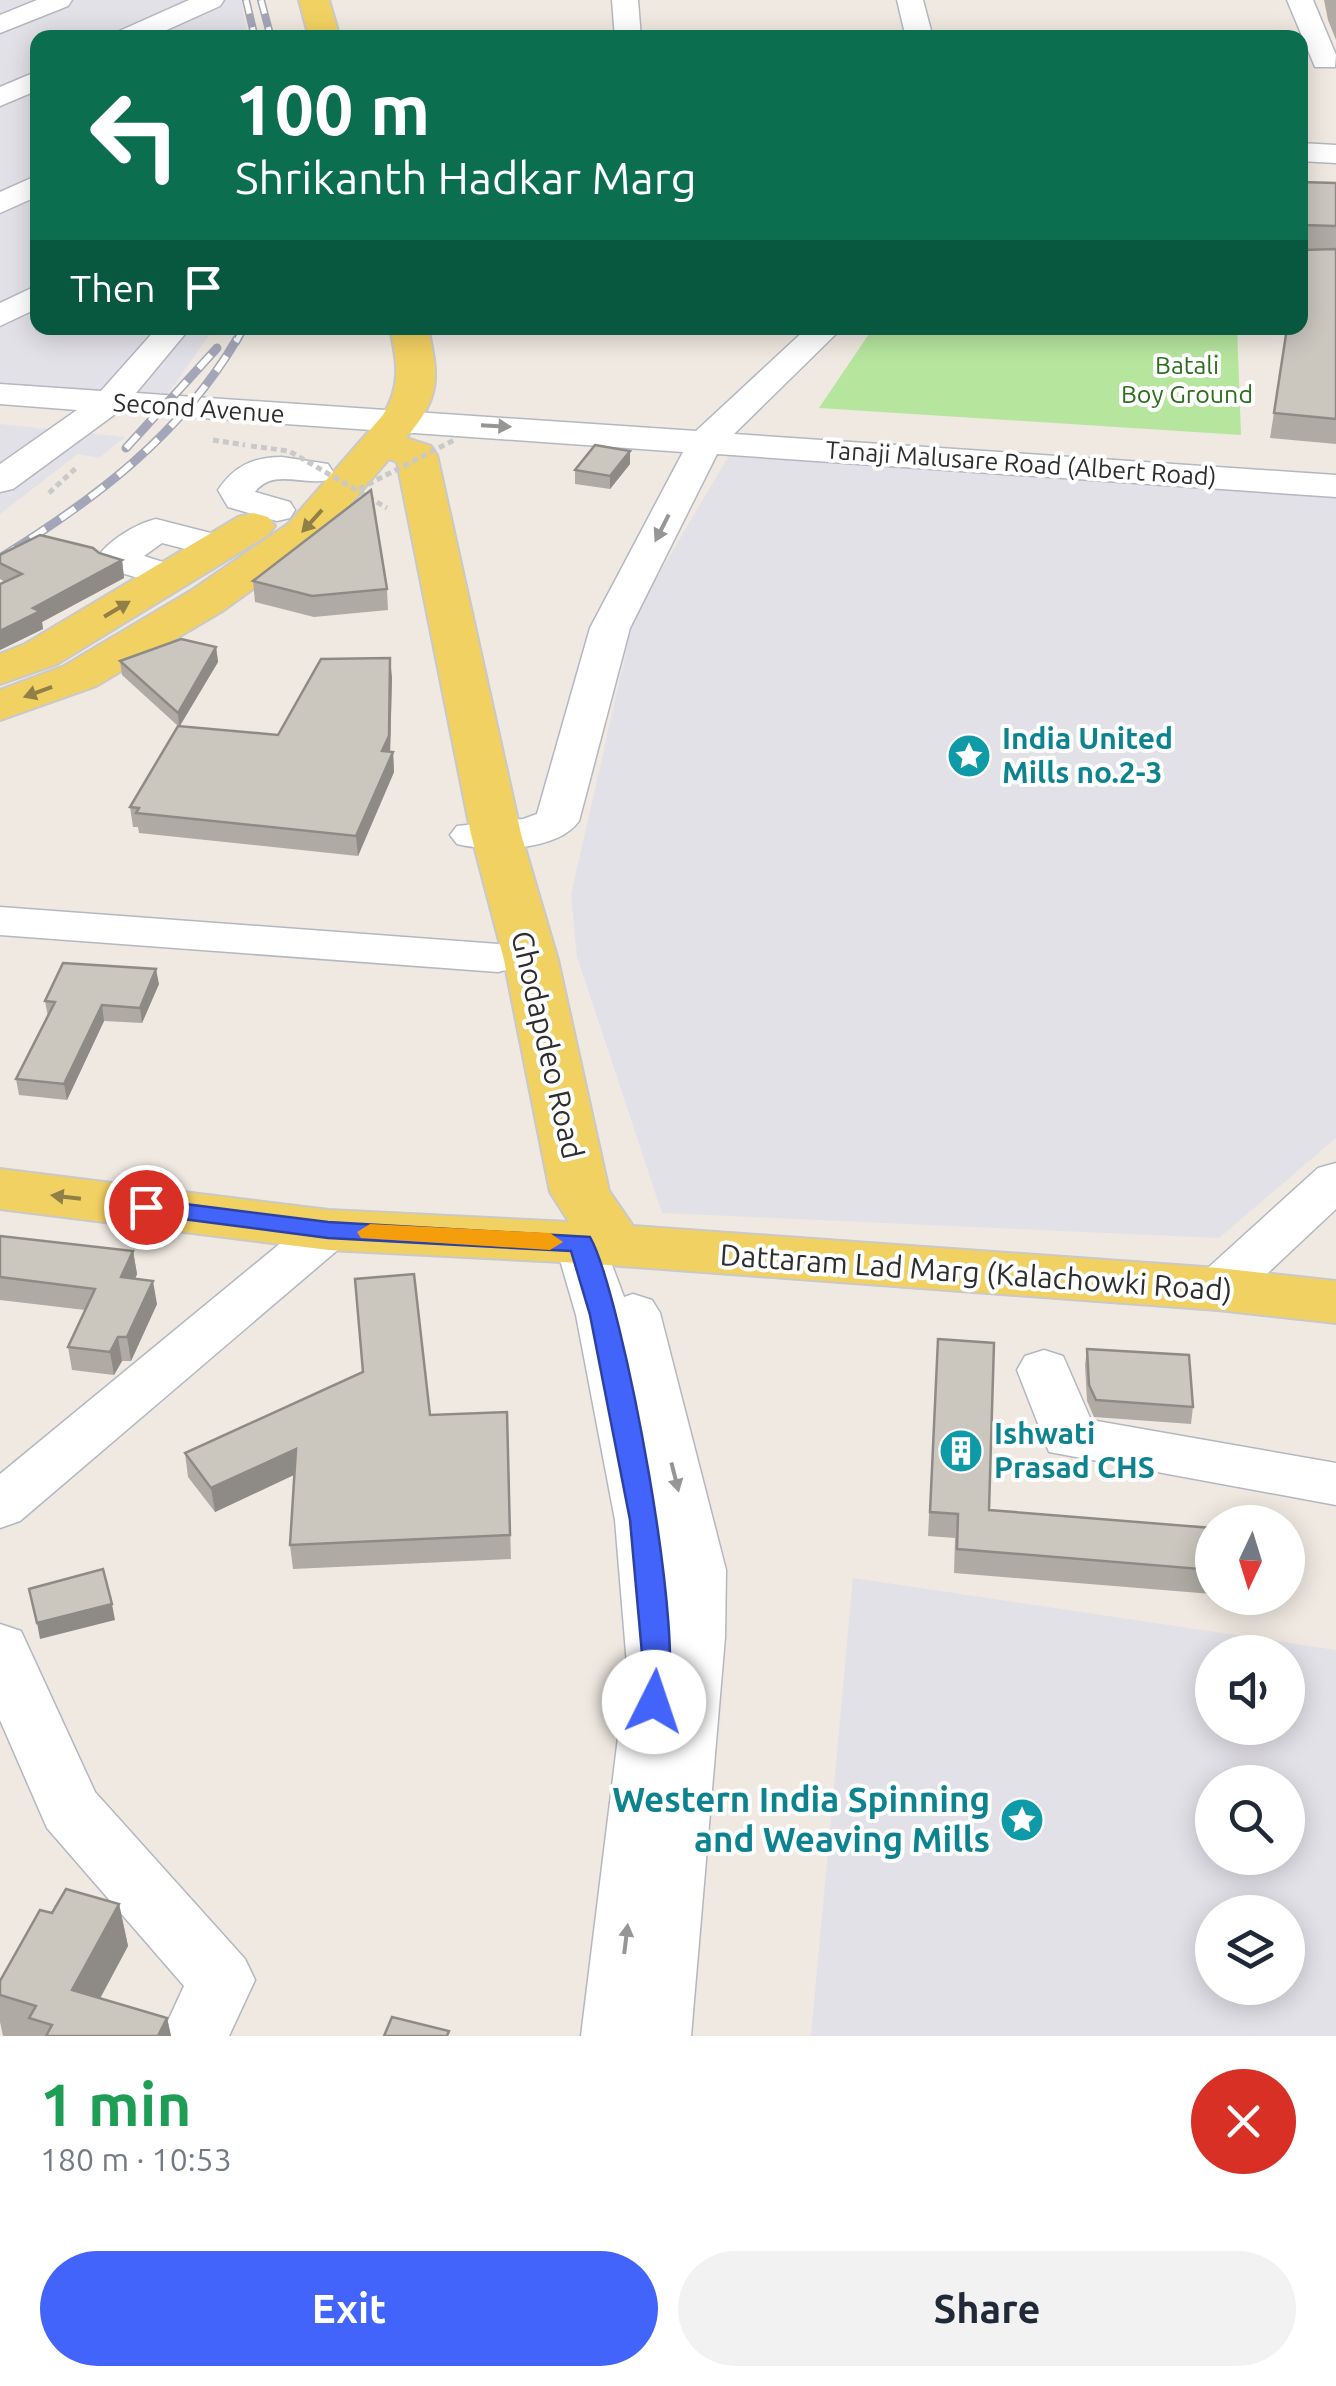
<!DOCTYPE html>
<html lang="en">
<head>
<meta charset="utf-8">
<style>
	body { margin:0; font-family:Ubuntu,sans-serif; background:#f2f2f3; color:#1f2937; height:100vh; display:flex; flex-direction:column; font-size:38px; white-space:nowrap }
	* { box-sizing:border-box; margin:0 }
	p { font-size:32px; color:#747a83 }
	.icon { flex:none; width:55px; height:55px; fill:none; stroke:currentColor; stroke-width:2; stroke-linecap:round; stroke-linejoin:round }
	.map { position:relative; height:2036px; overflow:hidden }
	.sheet { display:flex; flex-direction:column; background:#fff; flex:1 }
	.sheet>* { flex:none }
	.hud { position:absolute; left:30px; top:30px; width:1278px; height:305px; border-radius:20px; box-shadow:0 5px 25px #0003; background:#0b6e4f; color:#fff; overflow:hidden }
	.needle { width:65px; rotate:184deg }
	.buttons { position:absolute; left:1195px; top:1505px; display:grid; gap:20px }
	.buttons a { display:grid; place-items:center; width:110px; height:110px; border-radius:50%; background:#fff; box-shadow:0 5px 25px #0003; font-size:50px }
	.pin { position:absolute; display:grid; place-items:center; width:85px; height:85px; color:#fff; margin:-42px; border:5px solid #fff; border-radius:50%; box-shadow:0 2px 10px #0007 }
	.me { position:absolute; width:110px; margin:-55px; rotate:4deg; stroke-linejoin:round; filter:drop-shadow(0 0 8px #0008) }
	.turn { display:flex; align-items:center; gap:35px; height:210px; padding:0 40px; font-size:45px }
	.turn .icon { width:130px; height:130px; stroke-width:2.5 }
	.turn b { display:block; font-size:70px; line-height:85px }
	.then { display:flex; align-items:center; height:95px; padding:0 40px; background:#0003; gap:20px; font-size:38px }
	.round { display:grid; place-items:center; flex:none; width:105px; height:105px; border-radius:52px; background:#f2f2f3 }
	.head { display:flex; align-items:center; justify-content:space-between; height:170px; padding:0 40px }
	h1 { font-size:60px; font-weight:600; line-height:75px; color:#1e9e55 }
	.action { display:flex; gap:20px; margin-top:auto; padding:20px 40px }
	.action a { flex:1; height:115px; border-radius:60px; background:#4264fb; color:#fff; font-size:40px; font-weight:600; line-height:115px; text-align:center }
	.action a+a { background:#f2f2f3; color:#1f2937 }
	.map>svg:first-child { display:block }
</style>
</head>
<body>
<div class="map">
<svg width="1336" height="2036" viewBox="0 0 1336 2036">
	<rect width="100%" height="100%" fill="#efe9e1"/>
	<!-- industrial -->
	<g fill="#e3e1e8" fill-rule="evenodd">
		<polygon points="0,0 241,0 248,37 38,38 38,328 214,328 167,395 0,384"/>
		<polygon points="0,424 125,437 99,458 78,454 0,514"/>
		<polygon points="731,452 1336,491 1336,1138 1219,1238 662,1213 577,957 571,895 634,616"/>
		<path d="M853,1578L1336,1650V2036H811ZM1288,1652V1728H1212V1652ZM1212,1782H1288V1858H1212ZM1212,1912H1288V1988H1212Z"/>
	</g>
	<!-- green -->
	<polygon fill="#b6e59e" points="873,328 1237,328 1241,435 819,408"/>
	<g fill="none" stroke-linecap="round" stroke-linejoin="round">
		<defs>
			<g id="minor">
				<polygon points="37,0 72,0 68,6 0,33 0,15"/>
				<polygon points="189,0 224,0 220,6 149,38 113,38 117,32"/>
				<polygon points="612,0 638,0 641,38 615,38"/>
				<polygon points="897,0 923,0 933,38 906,38"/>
				<polygon points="1287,0 1313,0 1336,55 1335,67 1315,67"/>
				<polygon points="38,71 38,90 0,106 0,87"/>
				<polygon points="1300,143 1336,145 1336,163 1300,161"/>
				<polygon points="38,175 38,196 0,213 0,192"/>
				<polygon points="38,285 38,308 0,326 0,303"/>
				<path d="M157,328H190L136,393L696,431L807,328H842L734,434L1336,475V497L717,454L630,628L579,821C557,852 489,852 457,844L450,835L457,826L523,819L537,814L590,628L683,452L118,412L13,489L0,492V464L77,410L0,404V384L101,391Z"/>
				<path d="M282,457L328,464L333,472L328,480C302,486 273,468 255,492L290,502L295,510L290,518L277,521L228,507L218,490C234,466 253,457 282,457Z"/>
				<path d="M156,519L234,539L240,547L234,555L221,558L162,543L144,556L185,569L190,577L185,585L171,588L102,567L96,559C108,541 135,524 156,519Z"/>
				<polygon points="0,907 498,944 514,948 521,958 514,968 498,972 0,935"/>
				<polygon points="1336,1163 1336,1209 1237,1302 1218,1307 1199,1302 1191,1289 1199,1276 1318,1168"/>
				<polygon points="329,1213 347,1218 355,1230 347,1242 20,1521 0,1528 0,1474 311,1218"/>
				<polygon points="581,1225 599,1230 624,1297 633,1294 652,1300 660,1313 726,1570 725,1637 691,2036 581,2036 627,1665 615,1520 576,1315 555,1243 563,1230"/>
				<polygon points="1044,1350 1063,1356 1091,1420 1336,1463 1336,1505 1049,1452 1017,1370 1025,1356"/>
				<polygon points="0,1624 21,1631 95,1792 245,1959 255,1980 229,2036 161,2036 184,1986 47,1828 0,1720"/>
			</g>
			<g id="major">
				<polygon points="299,0 329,0 340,38 309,38"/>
				<path d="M390,328H428C439,378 441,397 406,438L431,446L437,455L521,834L558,960L609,1191L633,1226L1218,1268L1336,1281V1323L1218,1310L581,1263L329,1250L0,1209V1169L329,1210L569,1222L550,1192L504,960L471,834L397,462L389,459L318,542L224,610L96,686L0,720V690L64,666L192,590L288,524L383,415C402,384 397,362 390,328Z"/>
				<polygon points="253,513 268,517 275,526 268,535 57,664 0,684 0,654 25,644 238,517"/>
			</g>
		</defs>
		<!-- minor casing -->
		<use href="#minor" stroke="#b4b7c1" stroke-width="3"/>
		<!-- major casing -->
		<use href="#major" stroke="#c9c9c9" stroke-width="4"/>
		<!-- path -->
		<g stroke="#c9c9c9" stroke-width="5" stroke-dasharray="6 4" stroke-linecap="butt">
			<polyline points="213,440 245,445"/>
			<polyline points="49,493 76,468"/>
		</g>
		<!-- minor -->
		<use href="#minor" fill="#fff" fill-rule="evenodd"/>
		<!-- major -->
		<use href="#major" fill="#f2d163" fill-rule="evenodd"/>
		<defs>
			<g id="rail-far1">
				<polyline points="246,0 255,38"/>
				<polyline points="261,0 271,38"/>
				<polyline points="236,342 244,328"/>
			</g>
			<g id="rail">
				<polyline points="126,448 217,348"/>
				<path d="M0,558C94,500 180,436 237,339"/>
			</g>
		</defs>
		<!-- rail-far1 casing -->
		<use href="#rail-far1" stroke="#a3a6b8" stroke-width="8"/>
		<!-- rail casing -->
		<use href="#rail" stroke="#a3a6b8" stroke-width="9"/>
		<!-- rail-far1 -->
		<use href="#rail-far1" stroke="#fff" stroke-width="5" stroke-dasharray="14" stroke-linecap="butt"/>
		<!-- rail -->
		<use href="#rail" stroke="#fff" stroke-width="6" stroke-dasharray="18" stroke-linecap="butt"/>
		<!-- path-bridge -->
		<g stroke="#c9c9c9" stroke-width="5" stroke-dasharray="6 4" stroke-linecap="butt">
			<polyline points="251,446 289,451 387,508"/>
			<polyline points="359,489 454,440"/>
		</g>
	</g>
	<!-- wall -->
	<g fill="#afaba4">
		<polygon points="1324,0 1336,0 1336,40 1328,20"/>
		<polygon points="1300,182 1336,183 1336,444 1270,438 1301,238"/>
		<polygon points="630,464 610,489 575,484 575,470"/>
		<polygon points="99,553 122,560 124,578 42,622 43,629 0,650 0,584 5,582 0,579 0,555"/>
		<polygon points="253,581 387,589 388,610 314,617 255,602"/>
		<polygon points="216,647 218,662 180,726 278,735 392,677 390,752 393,752 394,772 358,856 139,833 138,827 133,827 130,807 178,726 122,675 120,661"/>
		<polygon points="159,984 142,1023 104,1021 67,1100 19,1095 16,1079 48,1017 45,1001"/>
		<polygon points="0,1236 133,1251 137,1274 135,1279 157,1304 131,1361 122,1361 114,1375 72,1370 68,1347 85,1310 0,1300"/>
		<polygon points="938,1339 989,1510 1212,1528 1212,1594 954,1573 955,1538 928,1536"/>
		<polygon points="1087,1349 1193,1407 1191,1424 1094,1417 1087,1401 1085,1365"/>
		<polygon points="507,1412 511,1559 293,1569 290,1545 294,1475 215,1512 188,1477 185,1453 430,1415"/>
		<polygon points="119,1904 128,1946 100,1999 167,2018 171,2036 3,2036 0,2022 0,1981 52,1913"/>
	</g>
	<!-- shaded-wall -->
	<g fill="#8e8b86">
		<polygon points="630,451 630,464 610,489 610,476"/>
		<polygon points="122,560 124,578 42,622 43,629 0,650 0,631 33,608"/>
		<polygon points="216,647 218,662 179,727 178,713"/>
		<polygon points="390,658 392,677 390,756 382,751"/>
		<polygon points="393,752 394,772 358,856 356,836"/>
		<polygon points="156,969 159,984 142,1023 140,1008"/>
		<polygon points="102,1005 104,1021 67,1100 64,1084"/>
		<polygon points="133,1251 137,1274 125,1301 121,1277"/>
		<polygon points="153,1281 157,1304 131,1361 127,1337"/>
		<polygon points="118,1337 122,1361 114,1375 110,1352"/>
		<polygon points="296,1449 298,1473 215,1512 211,1488"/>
		<polygon points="112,1604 115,1620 40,1639 37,1623"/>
		<polygon points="119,1904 128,1946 81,2033 72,1990"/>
		<polygon points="167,2018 171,2036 158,2036"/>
	</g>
	<!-- building -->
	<g fill="#cbc7bf" stroke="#8e8b86" stroke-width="2.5">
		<polygon points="1027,32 1210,38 1027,38"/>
		<polygon points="1300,182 1336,183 1336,226 1303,225 1305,215 1300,215"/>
		<polygon points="1300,244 1303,250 1336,249 1336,419 1274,413 1287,328 1300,328"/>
		<polygon points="595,445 630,451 610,476 575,470"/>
		<polygon points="371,490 387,589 312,596 253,581"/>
		<polygon points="40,535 93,548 99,553 122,560 33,608 40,611 0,631 0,584 22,574 0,563 0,555"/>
		<polygon points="181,639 216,647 178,713 120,661"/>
		<polygon points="390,658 389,736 382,751 393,752 356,836 136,813 139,808 130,807 178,726 278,735 321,659"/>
		<polygon points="63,963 156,969 140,1008 102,1005 64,1084 16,1079 55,1002 45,1001"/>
		<polygon points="0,1236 133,1251 121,1277 153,1281 127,1337 118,1337 110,1352 68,1347 95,1289 0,1277"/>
		<polygon points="414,1274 430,1415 507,1412 510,1535 290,1545 296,1449 211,1488 185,1453 363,1372 355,1279"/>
		<polygon points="938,1339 994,1343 989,1510 1212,1528 1212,1570 957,1549 958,1514 930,1512"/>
		<polygon points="1087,1349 1189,1355 1193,1407 1096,1400 1089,1385"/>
		<polygon points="103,1569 112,1604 37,1623 29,1589"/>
		<polygon points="66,1889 119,1904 72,1990 167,2018 158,2036 46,2036 52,2025 29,2018 36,2006 0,1995 0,1981 40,1910 52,1913"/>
		<polygon points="392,2017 449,2031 447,2036 384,2036"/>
	</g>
	<!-- one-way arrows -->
	<defs><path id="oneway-solid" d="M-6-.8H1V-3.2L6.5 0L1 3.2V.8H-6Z" transform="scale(2.5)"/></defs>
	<g fill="#969696">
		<use href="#oneway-solid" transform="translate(496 426) rotate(3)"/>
		<use href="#oneway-solid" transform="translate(662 528) rotate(117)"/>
		<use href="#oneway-solid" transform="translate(675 1477) rotate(76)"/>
		<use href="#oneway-solid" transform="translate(626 1939) rotate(-83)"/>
	</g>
	<g fill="#908048">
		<use href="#oneway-solid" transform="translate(312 521) rotate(132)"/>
		<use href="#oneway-solid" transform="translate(117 609) rotate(-31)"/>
		<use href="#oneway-solid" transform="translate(38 692) rotate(160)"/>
		<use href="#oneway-solid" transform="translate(66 1197) rotate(-173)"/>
	</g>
	<!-- route -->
	<path fill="#4264fb" stroke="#2b41a3" stroke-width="2.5" d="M146,1199L328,1222L590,1237C622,1293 691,1658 664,1710L654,1714L643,1710L639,1702L643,1665L630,1520L590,1315L571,1251L328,1238L137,1213L134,1207Z"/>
	<!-- slow -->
	<polygon fill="#f59e0b" points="370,1224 550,1233 563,1242 550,1250 361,1238 357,1232"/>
	<!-- icons -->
	<defs>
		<symbol id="sight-disc" viewBox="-11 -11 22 22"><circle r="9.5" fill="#0f9aa8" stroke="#fff"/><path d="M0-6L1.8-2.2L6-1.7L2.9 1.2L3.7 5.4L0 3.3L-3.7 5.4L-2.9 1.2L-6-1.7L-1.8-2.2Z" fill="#fff"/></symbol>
		<symbol id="building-disc" viewBox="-11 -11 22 22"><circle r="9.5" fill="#0f9aa8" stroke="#fff"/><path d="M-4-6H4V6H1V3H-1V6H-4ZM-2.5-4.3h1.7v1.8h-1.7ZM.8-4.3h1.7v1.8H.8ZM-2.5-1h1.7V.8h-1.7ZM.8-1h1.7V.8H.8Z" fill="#fff"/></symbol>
	</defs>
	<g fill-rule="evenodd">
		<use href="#sight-disc" x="944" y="731" width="50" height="50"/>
		<use href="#building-disc" x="936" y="1426" width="50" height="50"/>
		<use href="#sight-disc" x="997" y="1795" width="50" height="50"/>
	</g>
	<g text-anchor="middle" stroke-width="8" stroke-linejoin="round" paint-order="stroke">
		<!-- far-park labels -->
		<g font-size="25" fill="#2c6e1b" stroke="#fff">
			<text x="1187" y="374">Batali<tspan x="1187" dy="29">Boy Ground</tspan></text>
		</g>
		<!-- far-street labels -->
		<g font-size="25" fill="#2e2e2e" stroke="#fff">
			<text transform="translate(199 408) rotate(4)" y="9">Second Avenue</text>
			<text transform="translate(1021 463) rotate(4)" y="9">Tanaji Malusare Road (Albert Road)</text>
		</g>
		<!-- culture labels -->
		<g font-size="30" font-weight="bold" fill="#0d838f" stroke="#fff" text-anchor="start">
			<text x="1002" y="749">India United<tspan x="1002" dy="34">Mills no.2-3</tspan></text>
			<text x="994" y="1444">Ishwati<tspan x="994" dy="34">Prasad CHS</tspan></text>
		</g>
		<!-- street labels -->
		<g font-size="30" fill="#2e2e2e" stroke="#fff">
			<text transform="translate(547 1045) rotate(77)" y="10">Ghodapdeo Road</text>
			<text transform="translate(976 1273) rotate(4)" y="10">Dattaram Lad Marg (Kalachowki Road)</text>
		</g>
		<!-- near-culture labels -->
		<g font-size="35" font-weight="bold" fill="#0d838f" stroke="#fff" text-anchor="end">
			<text x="990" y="1812">Western India Spinning<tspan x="990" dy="40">and Weaving Mills</tspan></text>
		</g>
	</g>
</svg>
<div class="buttons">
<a><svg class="needle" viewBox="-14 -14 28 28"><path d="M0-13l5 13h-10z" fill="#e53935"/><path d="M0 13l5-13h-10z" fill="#747a83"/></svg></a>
<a><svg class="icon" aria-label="sound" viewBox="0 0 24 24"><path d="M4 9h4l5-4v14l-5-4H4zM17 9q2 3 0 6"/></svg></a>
<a><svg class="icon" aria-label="search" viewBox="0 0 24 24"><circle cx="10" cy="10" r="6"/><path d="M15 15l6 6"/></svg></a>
<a><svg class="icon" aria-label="layers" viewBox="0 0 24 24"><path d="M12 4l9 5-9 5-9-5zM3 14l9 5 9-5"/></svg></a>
</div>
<div class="pin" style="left:146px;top:1207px;background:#d93025"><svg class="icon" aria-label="arrive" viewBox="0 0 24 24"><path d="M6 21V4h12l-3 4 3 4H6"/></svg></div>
<svg class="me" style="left:654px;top:1702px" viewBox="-20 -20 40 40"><circle r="19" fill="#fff"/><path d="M0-13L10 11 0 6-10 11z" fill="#4264fb"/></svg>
<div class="hud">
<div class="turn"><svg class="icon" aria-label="left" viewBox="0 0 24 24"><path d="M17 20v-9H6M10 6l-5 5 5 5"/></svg><div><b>100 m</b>Shrikanth Hadkar Marg</div></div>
<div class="then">Then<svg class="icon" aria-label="arrive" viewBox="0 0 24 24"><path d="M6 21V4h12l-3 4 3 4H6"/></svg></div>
</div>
</div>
<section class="sheet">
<div class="head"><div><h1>1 min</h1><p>180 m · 10:53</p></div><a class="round" style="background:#d93025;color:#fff"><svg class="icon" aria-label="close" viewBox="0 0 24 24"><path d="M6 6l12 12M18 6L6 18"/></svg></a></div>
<div class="action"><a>Exit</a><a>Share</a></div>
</section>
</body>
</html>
